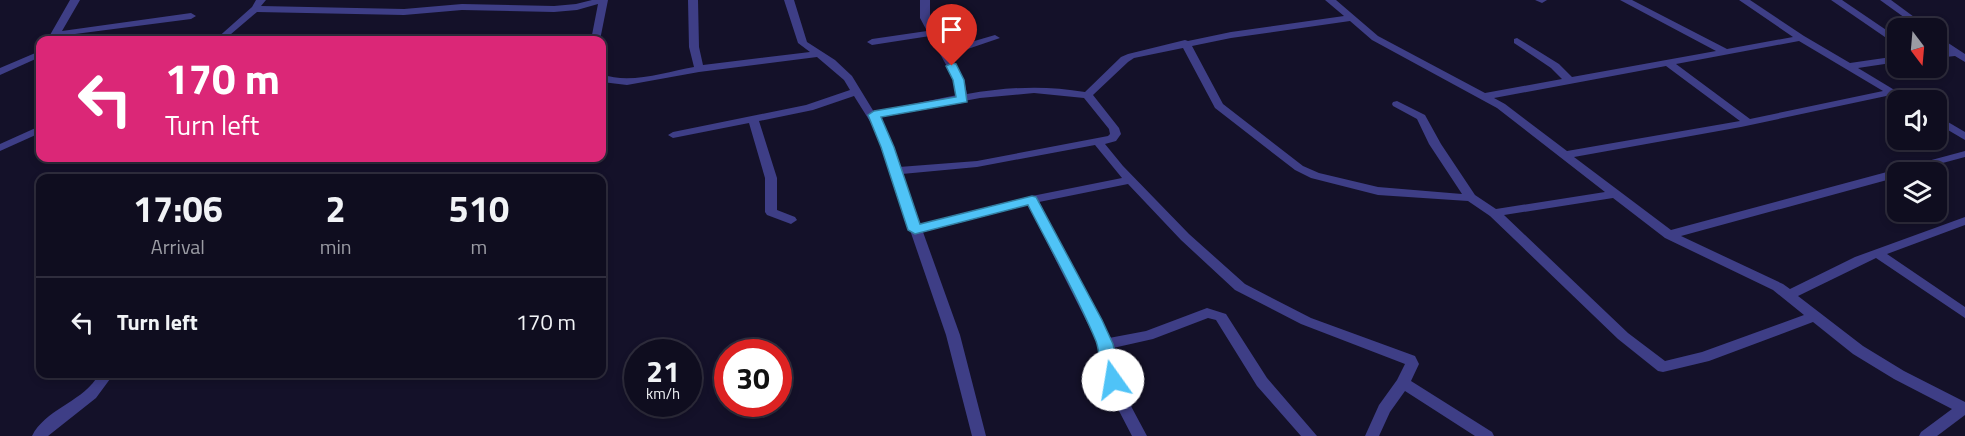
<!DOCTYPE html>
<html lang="en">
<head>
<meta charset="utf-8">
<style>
	body { margin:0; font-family:"Titillium Web",sans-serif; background:#181628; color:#f1f3f6; height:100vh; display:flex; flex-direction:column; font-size:22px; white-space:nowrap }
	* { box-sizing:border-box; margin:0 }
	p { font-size:20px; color:#9b9ca4 }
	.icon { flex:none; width:33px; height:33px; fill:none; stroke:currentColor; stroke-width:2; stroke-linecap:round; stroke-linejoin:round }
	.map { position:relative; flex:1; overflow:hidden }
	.drawer { position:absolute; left:36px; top:174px; width:570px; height:204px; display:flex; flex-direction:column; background:#0f0d1f; border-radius:12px; box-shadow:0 3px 9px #0003,0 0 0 2px #2f2d3d }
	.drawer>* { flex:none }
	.guide { position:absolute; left:36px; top:36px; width:570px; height:126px; border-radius:12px; box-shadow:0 3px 9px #0003,0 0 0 2px #2f2d3d; background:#db2777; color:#fff; overflow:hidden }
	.needle { width:39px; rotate:164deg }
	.fabs { position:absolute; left:1887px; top:18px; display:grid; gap:12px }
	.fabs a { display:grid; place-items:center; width:60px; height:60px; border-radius:12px; background:#0f0d1f; box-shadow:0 3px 9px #0003,0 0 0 2px #2f2d3d; font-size:30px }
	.speed { position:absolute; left:624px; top:339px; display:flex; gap:12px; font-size:30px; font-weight:700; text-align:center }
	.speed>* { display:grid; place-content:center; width:78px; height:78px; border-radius:50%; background:#0f0d1f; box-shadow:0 3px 9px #0003,0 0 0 2px #2f2d3d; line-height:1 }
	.speed small { font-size:15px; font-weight:400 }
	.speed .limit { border:9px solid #d22; background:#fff; color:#111 }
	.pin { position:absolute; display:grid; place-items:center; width:51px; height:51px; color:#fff; margin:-62px -26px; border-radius:50% 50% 50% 0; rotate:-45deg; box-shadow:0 0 6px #0007 }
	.pin .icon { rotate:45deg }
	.me { position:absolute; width:66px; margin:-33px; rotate:347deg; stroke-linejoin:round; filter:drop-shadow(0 0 4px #0008) }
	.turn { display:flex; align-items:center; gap:21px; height:126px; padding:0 30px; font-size:27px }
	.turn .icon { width:78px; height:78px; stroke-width:2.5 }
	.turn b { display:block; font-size:42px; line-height:51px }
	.eta { display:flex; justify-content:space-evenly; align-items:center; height:102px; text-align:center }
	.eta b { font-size:36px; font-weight:700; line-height:42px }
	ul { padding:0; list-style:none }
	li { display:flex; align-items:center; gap:18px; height:90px; padding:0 30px; border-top:2px solid #2f2d3d }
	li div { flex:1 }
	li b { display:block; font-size:22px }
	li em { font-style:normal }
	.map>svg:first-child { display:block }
</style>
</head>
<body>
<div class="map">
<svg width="1965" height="436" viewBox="0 0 1965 436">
	<rect width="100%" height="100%" fill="#141129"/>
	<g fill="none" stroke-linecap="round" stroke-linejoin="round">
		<!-- street -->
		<g fill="#3e3e86" fill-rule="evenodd">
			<polygon points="70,0 80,0 62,31 191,13 196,16 191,19 52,37 50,35"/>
			<polygon points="256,0 266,0 261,6 404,9 462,4 554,6 576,4 592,0 608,0 600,40 591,40 598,4 577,10 554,12 462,10 404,15 257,12 224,40 215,40 252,7"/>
			<path d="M688,0H698L699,47L703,65L810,52L798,43L784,0H794L807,42L835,60L852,76L874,112L957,95L954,79L930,36L872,45L867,42L872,39L927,31L920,18V0H930V18L947,49L995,35L1000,38L950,55L964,79L967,94C1007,87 1045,85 1085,92L1121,57L1128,54L1185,40L1188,41L1231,32L1344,16L1325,0H1336L1378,36L1485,93L1562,79L1551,68L1514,43V39L1517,38L1559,64L1572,77L1716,51L1620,0H1632L1727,49L1793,37L1739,0H1750L1804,36L1850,63L1898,56V62L1858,68L1911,100H1899L1891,95L1741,127L1574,157L1671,230L1965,151V157L1909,172H1898V177L1681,236L1783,284L1790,289L1855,257L1965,217V225L1887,254L1965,307V318L1876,258L1798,296L1863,346L1904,371L1965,402V415L1937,436H1919L1921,432L1952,409L1894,379L1853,354L1813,322L1709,361L1663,372L1658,371L1618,339L1490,216L1468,201L1378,195L1311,178L1295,170L1215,108L1183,48L1134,58L1128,62L1093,95L1119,128L1121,134L1116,141L1105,144L1123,166L1189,234L1245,284L1311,318L1415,356L1419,364L1411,381L1492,432L1494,436H1475L1405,391L1390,412L1379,436H1365L1379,405L1397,380L1405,364L1301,324L1235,290L1181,240L1128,184L1039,202L1109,338L1146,331L1207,308L1226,314L1267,378L1317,436H1301L1257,386L1216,320L1208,318L1153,339L1113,348L1120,380L1132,408L1147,436H1132L1118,409L1106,380L1098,344L1028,205L923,232L960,335L986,436H972L946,335L876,131L854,96L813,110L759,121L777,178V210L795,217L797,220L791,224L767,215L765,212V178L749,123L673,138L668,135L673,132L806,105L850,90L844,80L817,57L699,72L627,85L602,82V74C629,85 665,72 694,67L689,47ZM1350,21L1372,40L1497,108L1605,192L1496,209L1475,195L1441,144L1425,115L1397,101L1393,102L1392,104L1393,106L1417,119L1429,144L1462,194L1378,187L1319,173L1303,166L1223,104L1192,46L1231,38ZM1799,41L1883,91L1750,119L1676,64ZM1666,66L1740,121L1567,151L1505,104L1494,98ZM1034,93L1084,98L1109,129L1110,134L1108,136L977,161L899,167L886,131L878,117L980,98ZM1095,145L1122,178L1032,196L920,225L902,174L977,167ZM1613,198L1665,238L1773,290L1804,315L1702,352L1665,361L1628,333L1504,215Z"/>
			<polygon points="1535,0 1547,0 1542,3"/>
			<polygon points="1831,0 1842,0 1898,38 1898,46"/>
			<polygon points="1880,0 1891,0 1929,28 1919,28"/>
			<polygon points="1936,35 1965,54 1965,62 1955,56 1936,58 1936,52 1948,51 1936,43"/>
			<polygon points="40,51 40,57 0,75 0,68"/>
			<polygon points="1936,115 1965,132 1965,140 1936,123"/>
			<polygon points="40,126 40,133 0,151 0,144"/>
			<path d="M93,374H107L110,379L96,398L48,436H32C45,410 79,403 96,379Z"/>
		</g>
	</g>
	<!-- route -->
	<path fill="#4fc3f7" stroke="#337fa1" stroke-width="1.5" d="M952,63L956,64L964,80L967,102L881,117L894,147L920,224L1032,196L1036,197L1102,320L1113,344L1122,380L1119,384L1113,386C1099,382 1101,354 1096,341C1077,295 1051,250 1028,205L915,234L908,230L881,147L868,115L874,111L956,97L953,80L946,66Z"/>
</svg>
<div class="fabs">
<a><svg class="needle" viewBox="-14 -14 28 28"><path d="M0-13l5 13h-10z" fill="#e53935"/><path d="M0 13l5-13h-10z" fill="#9b9ca4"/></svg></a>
<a><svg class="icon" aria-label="sound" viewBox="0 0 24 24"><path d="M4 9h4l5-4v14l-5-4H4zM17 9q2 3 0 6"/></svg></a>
<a><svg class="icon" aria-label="layers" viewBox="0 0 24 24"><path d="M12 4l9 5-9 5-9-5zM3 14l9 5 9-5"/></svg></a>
</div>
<div class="speed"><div>21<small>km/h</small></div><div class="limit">30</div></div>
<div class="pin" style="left:952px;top:66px;background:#d93025"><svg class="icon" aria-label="arrive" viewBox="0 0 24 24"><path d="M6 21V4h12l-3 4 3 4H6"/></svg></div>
<svg class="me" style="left:1113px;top:380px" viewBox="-20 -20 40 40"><circle r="19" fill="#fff"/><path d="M0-13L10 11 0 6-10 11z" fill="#4fc3f7"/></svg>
<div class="guide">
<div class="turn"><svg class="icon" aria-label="left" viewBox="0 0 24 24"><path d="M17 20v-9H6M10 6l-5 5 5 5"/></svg><div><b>170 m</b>Turn left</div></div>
</div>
<section class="drawer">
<div class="eta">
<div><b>17:06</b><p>Arrival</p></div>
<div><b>2</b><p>min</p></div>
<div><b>510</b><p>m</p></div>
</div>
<ul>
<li><svg class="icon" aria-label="left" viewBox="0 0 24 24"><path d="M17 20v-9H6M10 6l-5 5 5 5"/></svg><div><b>Turn left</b></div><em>170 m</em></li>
</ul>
</section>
</div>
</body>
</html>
